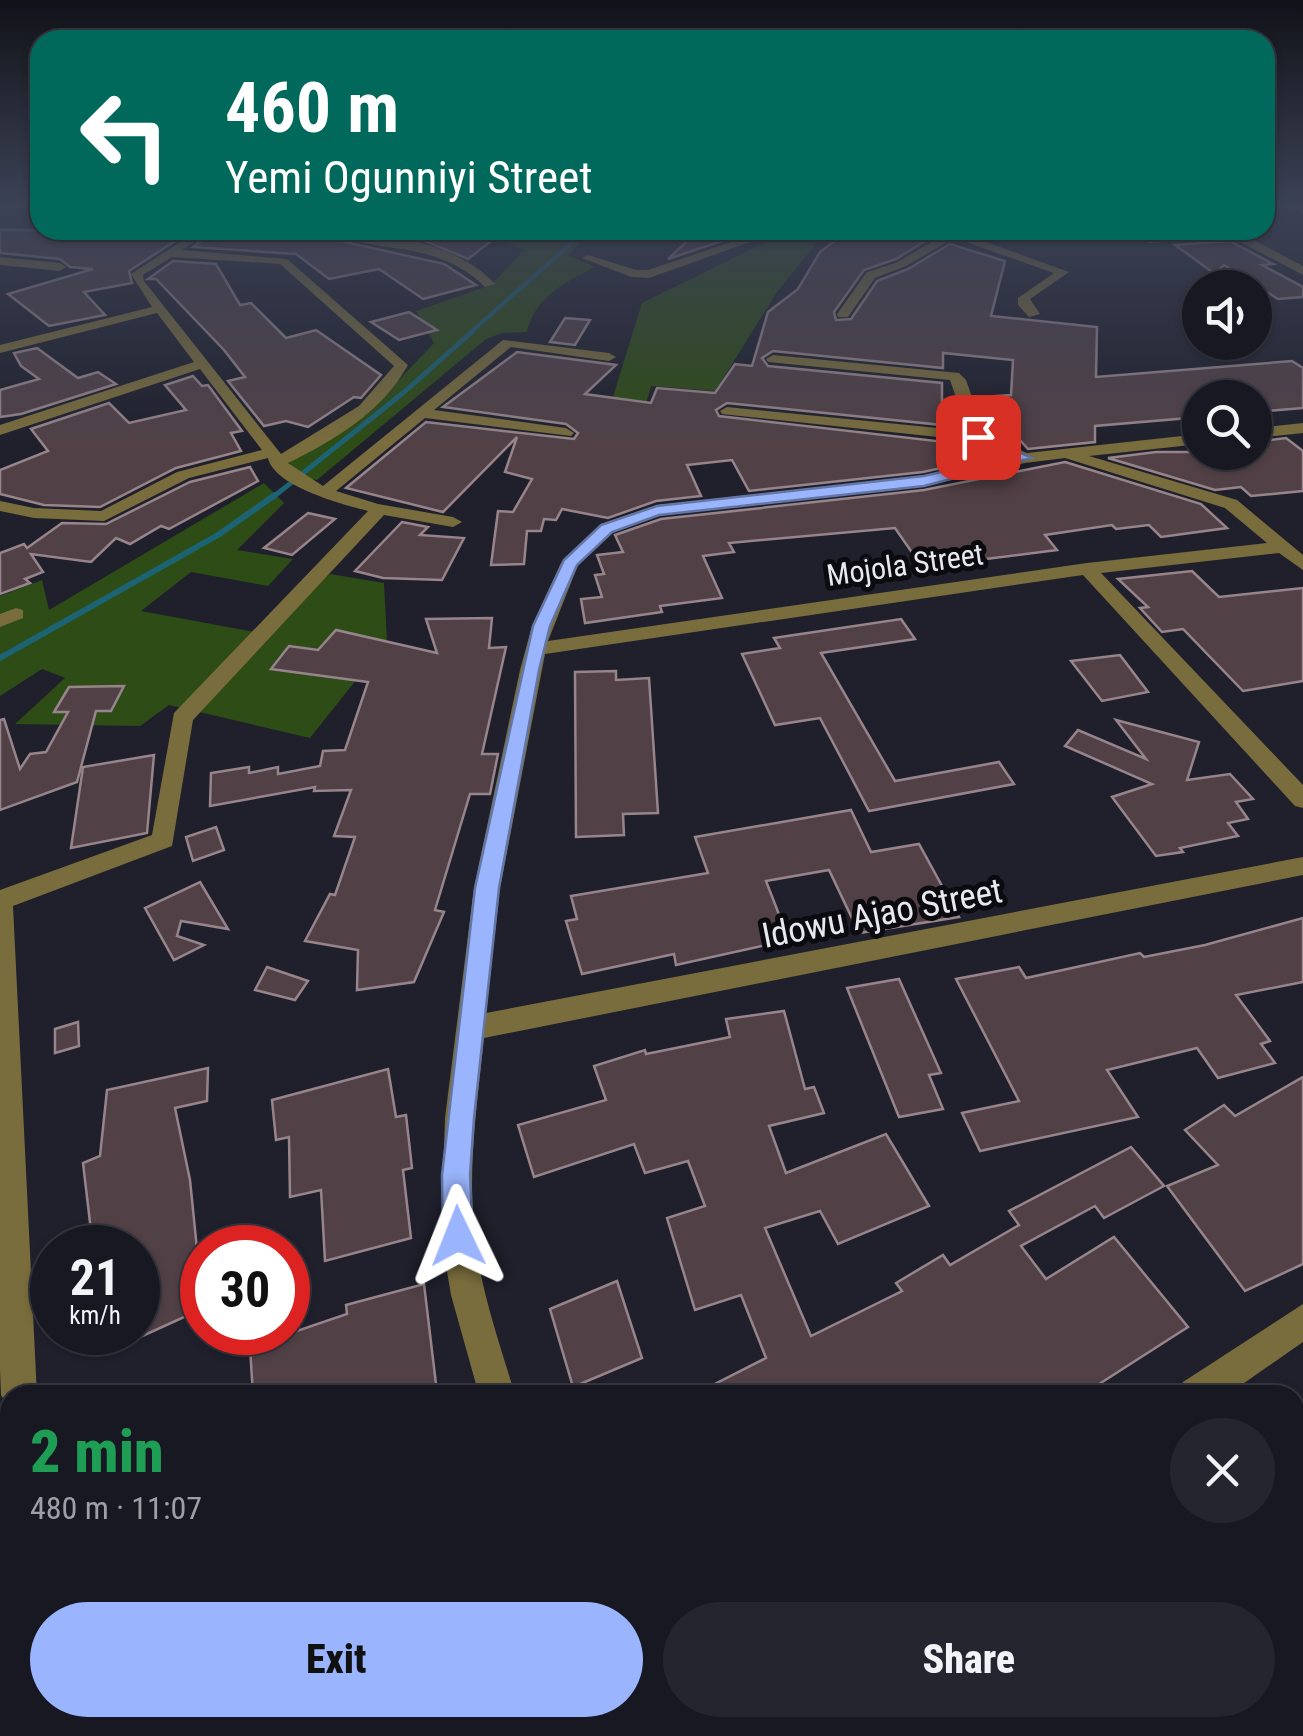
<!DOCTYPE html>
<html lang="en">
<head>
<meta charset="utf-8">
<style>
	body { margin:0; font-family:"Roboto Condensed",sans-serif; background:#24252e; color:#f1f3f6; height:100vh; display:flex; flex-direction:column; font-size:38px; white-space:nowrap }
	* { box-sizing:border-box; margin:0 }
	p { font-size:32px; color:#9ea0a5 }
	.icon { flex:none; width:55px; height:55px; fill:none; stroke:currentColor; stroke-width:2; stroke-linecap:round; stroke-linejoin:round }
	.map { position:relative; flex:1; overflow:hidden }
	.drawer { position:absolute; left:0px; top:1385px; width:1305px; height:352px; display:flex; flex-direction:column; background:#171821; border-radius:30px 30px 0 0; box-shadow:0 2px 8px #0004,0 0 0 2px #36373f }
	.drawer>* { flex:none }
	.guide { position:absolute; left:30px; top:30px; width:1245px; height:210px; border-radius:30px; box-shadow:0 2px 8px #0004,0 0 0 2px #36373f; background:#00695c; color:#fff; overflow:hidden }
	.buttons { position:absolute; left:1182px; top:270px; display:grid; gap:20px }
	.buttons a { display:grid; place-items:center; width:90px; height:90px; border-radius:50%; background:#171821; box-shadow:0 2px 8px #0004,0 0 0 2px #36373f; font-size:50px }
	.speed { position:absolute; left:30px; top:1225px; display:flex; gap:20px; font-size:50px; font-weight:700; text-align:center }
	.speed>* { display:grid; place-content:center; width:130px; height:130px; border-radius:50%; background:#171821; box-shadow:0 2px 8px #0004,0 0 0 2px #36373f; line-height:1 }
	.speed small { font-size:25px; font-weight:400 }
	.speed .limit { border:15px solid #d22; background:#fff; color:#111 }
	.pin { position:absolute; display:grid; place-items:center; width:85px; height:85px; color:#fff; margin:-42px; border-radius:20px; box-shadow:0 5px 15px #0006 }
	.me { position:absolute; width:110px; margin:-55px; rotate:358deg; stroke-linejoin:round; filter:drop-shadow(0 0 8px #0008) }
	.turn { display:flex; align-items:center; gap:35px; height:210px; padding:0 30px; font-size:45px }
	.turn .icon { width:130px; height:130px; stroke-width:2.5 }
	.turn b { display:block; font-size:70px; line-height:85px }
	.round { display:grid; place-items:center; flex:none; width:105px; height:105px; border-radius:52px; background:#24252e }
	.headline { display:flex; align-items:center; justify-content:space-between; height:170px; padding:0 30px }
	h1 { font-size:60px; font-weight:800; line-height:75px; color:#1e9e55 }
	.action { display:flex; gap:20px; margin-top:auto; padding:20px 30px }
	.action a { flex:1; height:115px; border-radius:60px; background:#9ab5fd; color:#111; font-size:40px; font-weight:800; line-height:115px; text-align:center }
	.action a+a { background:#24252e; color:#f1f3f6 }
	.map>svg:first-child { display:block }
</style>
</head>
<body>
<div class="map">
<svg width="1303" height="1736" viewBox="0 0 1303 1736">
	<rect width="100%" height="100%" fill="#1f202c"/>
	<!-- green -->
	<g fill="#2e4c15">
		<path d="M487,230H594L568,255L595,267C564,283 535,297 527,332L502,333L486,339L317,480L303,477L288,462L392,387L434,343L416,311L491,285L524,250L487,234Z"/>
		<polygon points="774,238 819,240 777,292 715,391 651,386 646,404 608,413 642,303"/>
		<polygon points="264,483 284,503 237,550 293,559 268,586 191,572 141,611 260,633 330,574 384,583 387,641 310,738 169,705 140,726 15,724 65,678 42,669 0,696 0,596 42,580 49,610"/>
	</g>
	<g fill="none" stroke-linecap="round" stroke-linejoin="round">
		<!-- stream-far2 -->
		<polyline stroke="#1c6374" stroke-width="4" points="470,333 586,230"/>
		<!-- stream-far1 -->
		<polyline stroke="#1c6374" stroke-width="5" points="272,498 403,393 473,331"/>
		<!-- stream -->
		<polyline stroke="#1c6374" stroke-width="6" points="0,658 218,535 275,495"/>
	</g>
	<!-- building -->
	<g fill="#514147" stroke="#97858b" stroke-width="2.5">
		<polygon points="0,230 192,230 129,271 132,283 84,292 105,315 49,326 8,294 93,269 70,267 60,259 0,253"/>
		<polygon points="217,230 323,230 345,242 444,264 476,285 423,299 379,269 329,279 296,254 193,247"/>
		<polygon points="378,230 453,230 495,238 468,259 418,238"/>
		<polygon points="699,230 755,230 668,259"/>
		<polygon points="848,230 866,233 901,230 930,238 896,259 864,270 834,312 836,320 851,319 877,281 908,269 950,244 1005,261 991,316 1097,327 1096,377 1292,361 1303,368 1303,408 1255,412 1255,398 1200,398 1200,417 1095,426 1095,442 1028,449 981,397 1011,395 1013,360 943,353 943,368 773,351 762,358 768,366 942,383 942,425 727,403 716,410 719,416 945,442 945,447 960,464 923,472 749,491 732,460 687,465 701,496 656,501 608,518 562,509 556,520 544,519 541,531 527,531 524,564 491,565 498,511 513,512 532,479 505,472 517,437 443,512 346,488 426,422 574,439 578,433 566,424 443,407 517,352 616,365 585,394 651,403 657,388 715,393 735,364 752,366 768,312 798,289 820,252"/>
		<polygon points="1230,241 1273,264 1262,265 1303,287 1303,297 1278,299 1224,265 1215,274 1175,245"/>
		<polygon points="173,261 216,264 240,305 251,303 286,338 316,330 381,375 361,398 354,397 308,427 286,421 264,426 228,381 245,377 224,350 156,279 148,279"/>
		<polygon points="409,312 437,330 399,340 371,322"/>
		<polygon points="565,318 590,320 575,345 550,342"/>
		<polygon points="37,348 78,378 98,372 116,384 21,414 0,417 0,390 39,379 21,366 14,353"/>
		<polygon points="193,376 202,386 208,385 242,431 231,433 241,451 176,468 100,507 44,505 0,494 0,470 48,451 31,429 109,403 129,423 186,410 165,385"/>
		<polygon points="1286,438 1303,451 1303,491 1251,496 1241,487 1215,490 1108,458 1156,452 1255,452 1255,442"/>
		<polygon points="1065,462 1201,504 1227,528 1161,537 1149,525 1116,529 1112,525 1045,535 1057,550 922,567 895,528 729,543 734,552 703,556 722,598 660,606 662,612 585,623 581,599 602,597 595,575 604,574 597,555 623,552 615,535 661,519 924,490"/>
		<polygon points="250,467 258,481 169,529 161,526 130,544 116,538 91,562 31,554 43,572 25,579 30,583 0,594 0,553 24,544 27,548 62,523 106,524 190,482"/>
		<polygon points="308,513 335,519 292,555 264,548"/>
		<polygon points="402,522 428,527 420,535 464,538 442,580 383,578 355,571"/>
		<polygon points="1192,571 1219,597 1303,588 1303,681 1243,691 1183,629 1162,632 1140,608 1148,607 1118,579"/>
		<polygon points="492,618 489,648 506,647 482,754 498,754 490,794 470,794 435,910 444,912 414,982 357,990 358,950 305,941 330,894 335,895 355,837 334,836 351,790 314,791 315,787 210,806 211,773 249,767 249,773 278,767 278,774 320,766 323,751 345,750 368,682 271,669 289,646 318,650 336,630 437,653 426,619"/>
		<polygon points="901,619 915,639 821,653 895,781 999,762 1014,784 869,811 820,718 775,725 742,654 780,648 774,638"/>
		<polygon points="1120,655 1148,692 1102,701 1071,661"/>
		<polygon points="616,671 616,680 649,678 658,813 623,814 624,835 576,837 575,672"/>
		<polygon points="124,686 111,711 96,711 77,782 0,810 0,720 4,719 20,769 30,754 46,752 68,712 54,712 69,687"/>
		<polygon points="1116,720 1199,742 1187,780 1230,774 1253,799 1236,802 1248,819 1228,823 1238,836 1180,848 1183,852 1156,856 1112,797 1152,784 1065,746 1078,730 1146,759"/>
		<polygon points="154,755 147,833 71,848 83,767"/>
		<polygon points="851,810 871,852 919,844 959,917 859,933 829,870 766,881 789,940 676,965 674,954 582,974 566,921 577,919 571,896 708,873 695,837"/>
		<polygon points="216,827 224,850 193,861 186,837"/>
		<polygon points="200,882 228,929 181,921 177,936 204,945 174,960 145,908"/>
		<polygon points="1303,918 1303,982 1236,995 1270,1041 1261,1044 1275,1063 1218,1078 1197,1048 1107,1070 1138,1117 980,1151 962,1113 1019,1101 956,979 1019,967 1026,978 1140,953 1144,957 1205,945"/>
		<polygon points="267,967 308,981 295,1000 255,990"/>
		<polygon points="899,979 941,1073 929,1075 943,1109 899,1117 847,988"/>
		<polygon points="784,1011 805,1089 814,1087 824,1113 769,1126 786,1173 886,1134 929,1206 838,1244 820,1211 765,1228 811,1336 902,1291 896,1283 943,1255 950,1265 1019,1225 1009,1211 1131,1147 1164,1186 1104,1218 1095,1206 1021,1246 1046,1279 1114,1237 1188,1327 1082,1395 693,1395 766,1358 741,1295 695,1310 667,1218 705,1206 688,1161 645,1173 634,1144 534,1177 518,1125 606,1100 594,1066 645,1050 646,1054 730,1037 726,1019"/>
		<polygon points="78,1022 79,1046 55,1053 55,1029"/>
		<polygon points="208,1068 207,1101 175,1108 190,1180 199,1269 202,1267 202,1309 138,1338 138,1248 93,1248 83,1163 100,1156 107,1090"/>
		<polygon points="388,1069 396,1117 406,1115 412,1168 403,1170 411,1238 325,1261 321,1190 290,1197 289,1137 276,1140 272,1100"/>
		<polygon points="1303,1077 1303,1264 1245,1291 1167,1186 1218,1165 1185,1130 1224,1105 1235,1116"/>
		<polygon points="617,1281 642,1358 573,1387 550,1309"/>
		<polygon points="424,1284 436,1384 398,1395 253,1395 250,1347 347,1314 346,1305"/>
	</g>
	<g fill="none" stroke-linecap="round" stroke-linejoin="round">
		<!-- minor -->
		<g fill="#7a6d3d" fill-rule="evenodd">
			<polygon points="1284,203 1303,206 1303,213 1285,205"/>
			<path d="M199,230H213L182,250L287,259L408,365C382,412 335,440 288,463L323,486L503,340L609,353L616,357L609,361L511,347L434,410L566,428L574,433L571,436L425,418L336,491L378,504L453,517L462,522L453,527L384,515L193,720L172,846L13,906L37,1395H10V1410L1,1395L0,1369V890L152,835L174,713L368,511C341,504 274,486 268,458L189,478L104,521L34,518L0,511V501L34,508L101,511L177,472L262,450L200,369L0,435V425L194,362L157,313L0,353V345L152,307L131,274ZM172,257L280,264L394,366L359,406L281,454L144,281L143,275Z"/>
			<path d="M327,230C380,230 458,243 495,284L485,287C434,237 378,257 327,230Z"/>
			<polygon points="767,230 784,230 649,278 631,277 582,258 588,255 636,270 648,270"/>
			<polygon points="951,230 965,230 961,233 1069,272 1030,299 1040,314 1029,317 1018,305 1018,298 1054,273 954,238 906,266 875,278 848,317 838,317 837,314 867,272 898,262"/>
			<polygon points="1235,230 1303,266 1303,275 1231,237 1149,243 1143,240"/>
			<polygon points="0,257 60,263 66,267 60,271 0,265"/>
			<path d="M773,355L959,373L966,380L985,434L1027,453L1200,434V444L1089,456L1237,500L1303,555V570L1279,553L1101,573L1303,785V808L1295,806L1083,575L545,654L500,888L486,1013L1303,857V875L484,1038C477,1103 467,1173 475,1238C481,1292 500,1344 515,1395H479L451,1295L441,1236L445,1118L474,888L520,670L532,626L561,563L601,524L657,505L924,476L1009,457L975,441L722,414L720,411L727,407L968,431L950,380L768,362L766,359ZM1065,458L1225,508L1267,543L1087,563L548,641L578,565L613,532L660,515L924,486L1025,463Z"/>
			<polygon points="1303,423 1303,433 1255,438 1255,428"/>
			<polygon points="16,608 23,610 23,618 0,627 0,614"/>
			<polygon points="1303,1304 1303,1342 1227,1395 1178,1395 1183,1382"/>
			<polygon points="10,1461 10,1499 0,1503 0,1465"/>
			<polygon points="27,1728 71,1728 72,1736 28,1736"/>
			<polygon points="783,1728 827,1728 826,1736 782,1736"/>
			<polygon points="1082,1728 1127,1728 1131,1736 1085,1736"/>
		</g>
	</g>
	<!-- sky -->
	<linearGradient id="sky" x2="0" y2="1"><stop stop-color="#111218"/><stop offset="0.46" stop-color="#3c4256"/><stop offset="1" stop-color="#3c4256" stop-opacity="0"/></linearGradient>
	<rect width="1303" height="446" fill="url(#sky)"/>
	<!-- route -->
	<polygon fill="#9ab5fd" stroke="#6476a4" stroke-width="2.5" points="978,433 1032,458 924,486 659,515 612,532 577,565 550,626 539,670 499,888 474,1118 470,1175 473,1236 469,1246 458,1251 447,1246 443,1236 442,1175 475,888 533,626 564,560 601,525 657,506 924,476 1010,456 973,440 971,437"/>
	<g text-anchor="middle" stroke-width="10" stroke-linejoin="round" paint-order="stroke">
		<!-- far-street labels -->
		<g font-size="30" fill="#e8e8f1" stroke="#0a0a0f">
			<text transform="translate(905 565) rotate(-8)" y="10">Mojola Street</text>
		</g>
		<!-- street labels -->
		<g font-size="35" fill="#e8e8f1" stroke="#0a0a0f">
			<text transform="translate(882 913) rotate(-11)" y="12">Idowu Ajao Street</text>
		</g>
	</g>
</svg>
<div class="buttons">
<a><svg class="icon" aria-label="sound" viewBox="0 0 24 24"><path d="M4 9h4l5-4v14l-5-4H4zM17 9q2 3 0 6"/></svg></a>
<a><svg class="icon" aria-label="search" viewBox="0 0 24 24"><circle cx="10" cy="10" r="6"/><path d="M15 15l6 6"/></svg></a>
</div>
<div class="speed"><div>21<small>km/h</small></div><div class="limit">30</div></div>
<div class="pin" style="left:978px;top:437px;background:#d93025"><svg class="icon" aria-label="arrive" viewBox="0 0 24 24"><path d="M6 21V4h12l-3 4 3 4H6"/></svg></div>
<svg class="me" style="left:458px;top:1236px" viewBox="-20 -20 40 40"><path d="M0-17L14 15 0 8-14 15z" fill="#9ab5fd" stroke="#fff" stroke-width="4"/></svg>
<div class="guide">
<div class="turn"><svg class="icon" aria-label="left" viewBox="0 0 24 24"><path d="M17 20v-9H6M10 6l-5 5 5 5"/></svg><div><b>460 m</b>Yemi Ogunniyi Street</div></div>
</div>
<section class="drawer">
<div class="headline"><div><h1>2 min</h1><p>480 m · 11:07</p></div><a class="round"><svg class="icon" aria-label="close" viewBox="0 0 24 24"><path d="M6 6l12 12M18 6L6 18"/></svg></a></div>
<div class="action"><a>Exit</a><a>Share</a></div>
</section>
</div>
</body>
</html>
